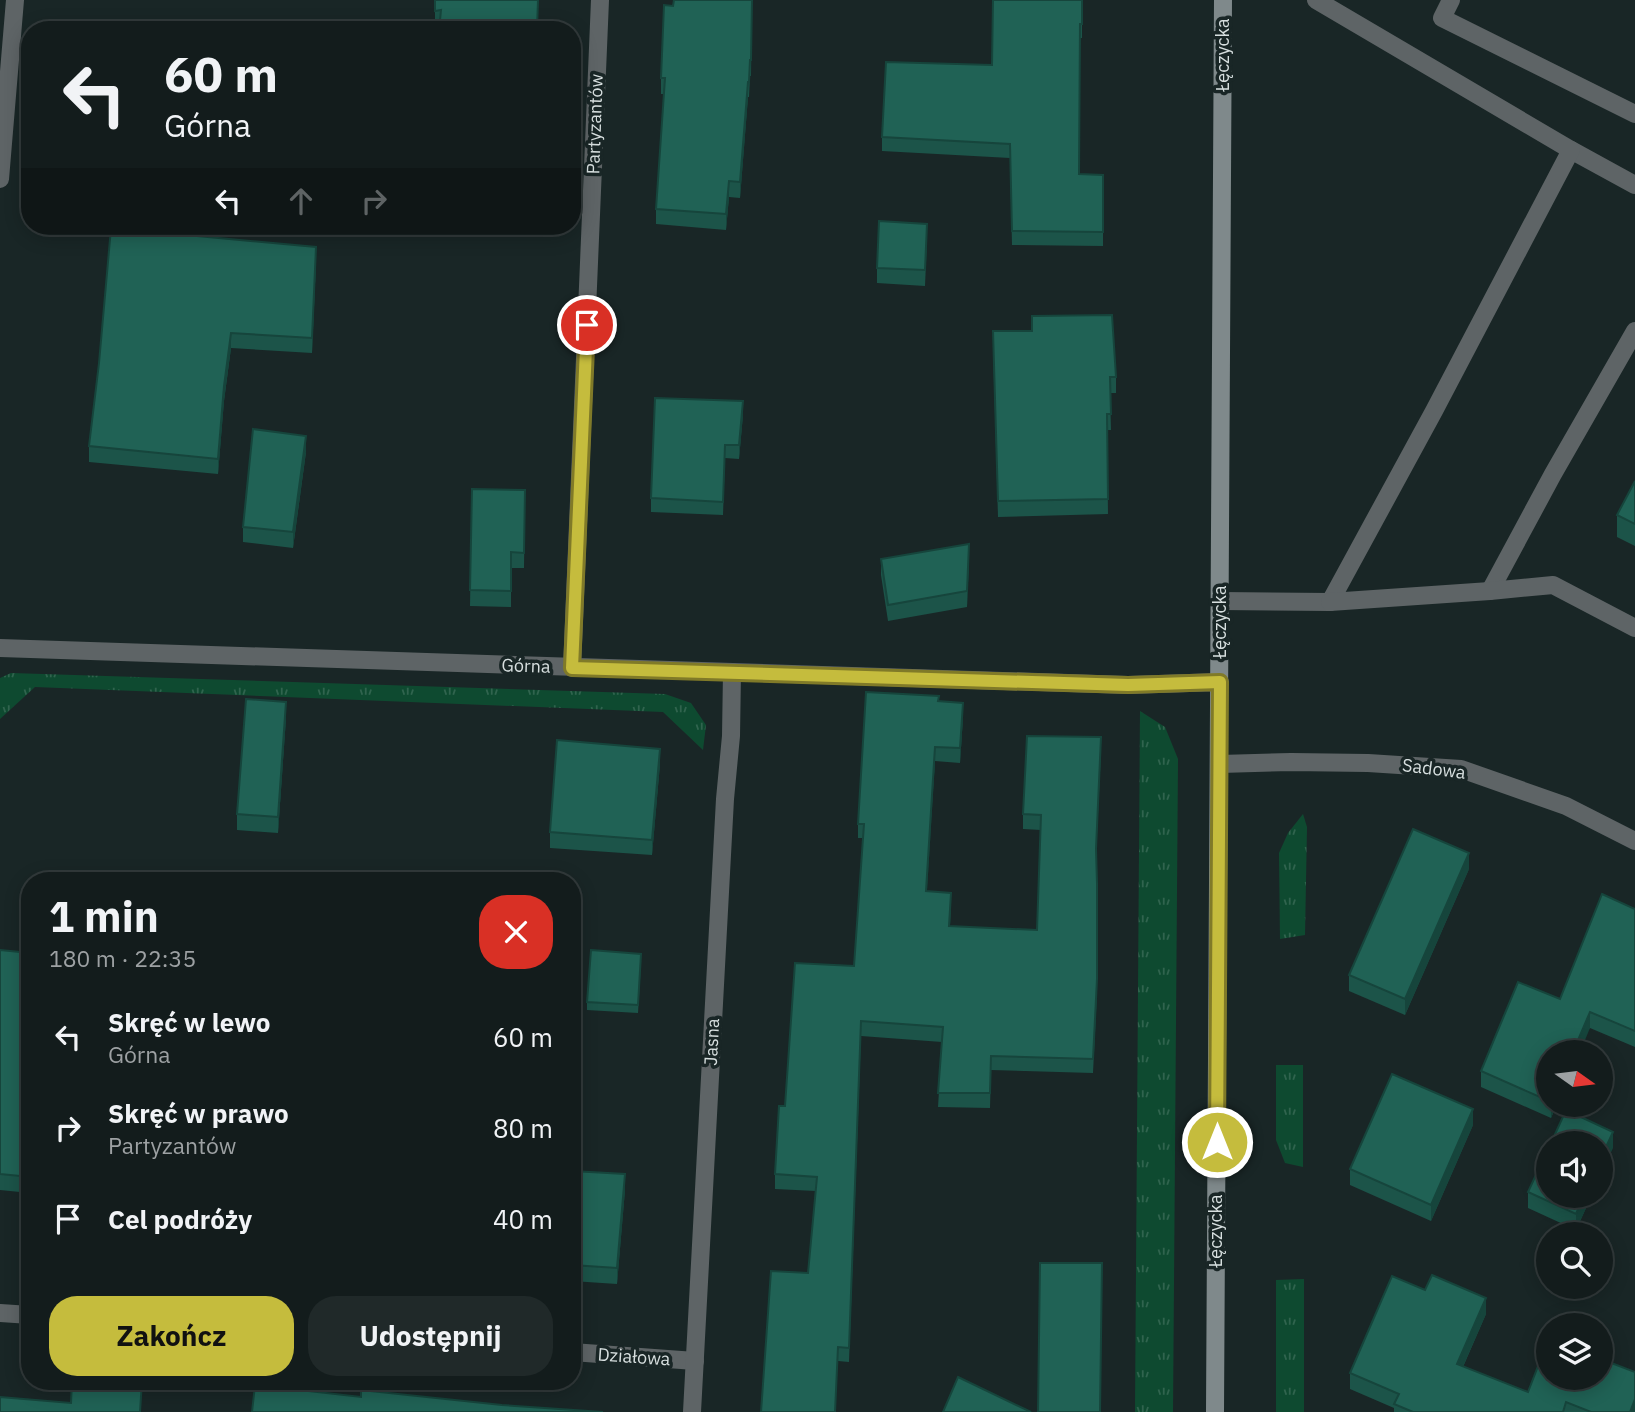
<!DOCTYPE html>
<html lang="pl">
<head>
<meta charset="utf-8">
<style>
	body { margin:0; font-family:"IBM Plex Sans",sans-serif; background:#202929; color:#f1f3f6; height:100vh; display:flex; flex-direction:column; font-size:26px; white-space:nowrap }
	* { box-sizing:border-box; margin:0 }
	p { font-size:23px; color:#9da1a3 }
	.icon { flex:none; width:38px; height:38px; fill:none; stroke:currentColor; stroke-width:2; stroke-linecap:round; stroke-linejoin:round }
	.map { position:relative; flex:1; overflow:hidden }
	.sheet { position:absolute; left:21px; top:872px; width:560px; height:518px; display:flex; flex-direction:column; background:#131c1c; border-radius:28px; box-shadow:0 4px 18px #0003,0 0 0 2px #323a3b }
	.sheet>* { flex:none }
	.hud { position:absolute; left:21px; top:21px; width:560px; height:214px; border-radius:28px; box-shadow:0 4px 18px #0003,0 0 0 2px #323a3b; background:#131c1c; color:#f1f3f6; overflow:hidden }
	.needle { width:46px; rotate:104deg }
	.fabs { position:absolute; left:1536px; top:1040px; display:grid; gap:14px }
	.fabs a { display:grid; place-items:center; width:77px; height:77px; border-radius:50%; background:#131c1c; box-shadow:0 4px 18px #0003,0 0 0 2px #323a3b; font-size:35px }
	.pin { position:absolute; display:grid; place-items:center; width:60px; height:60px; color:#fff; margin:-30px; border:4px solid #fff; border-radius:50%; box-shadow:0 2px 7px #0007 }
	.me { position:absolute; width:77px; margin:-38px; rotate:0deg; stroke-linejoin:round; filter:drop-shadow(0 0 5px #0008) }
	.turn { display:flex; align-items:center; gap:24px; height:147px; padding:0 28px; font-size:32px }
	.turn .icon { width:91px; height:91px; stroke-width:2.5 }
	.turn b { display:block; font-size:49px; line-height:60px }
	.lanes { display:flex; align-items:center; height:66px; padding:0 28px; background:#0003; justify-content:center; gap:35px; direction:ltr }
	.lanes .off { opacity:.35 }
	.round { display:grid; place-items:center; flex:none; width:74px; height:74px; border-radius:28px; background:#202929 }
	.overview { display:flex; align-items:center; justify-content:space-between; height:119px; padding:0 28px }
	h1 { font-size:42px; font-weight:700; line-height:52px }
	.action { display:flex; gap:14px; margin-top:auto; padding:14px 28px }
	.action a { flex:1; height:80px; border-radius:28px; background:#c5bc3d; color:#111; font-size:28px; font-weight:700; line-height:80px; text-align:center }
	.action a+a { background:#202929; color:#f1f3f6 }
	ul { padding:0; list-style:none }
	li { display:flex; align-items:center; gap:21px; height:91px; padding:0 28px }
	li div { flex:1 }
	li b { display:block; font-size:26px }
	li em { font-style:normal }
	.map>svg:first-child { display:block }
</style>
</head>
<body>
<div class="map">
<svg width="1635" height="1412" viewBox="0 0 1635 1412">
	<defs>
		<pattern id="grass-tufts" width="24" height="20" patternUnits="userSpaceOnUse" patternTransform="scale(1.75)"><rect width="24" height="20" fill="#0e4a30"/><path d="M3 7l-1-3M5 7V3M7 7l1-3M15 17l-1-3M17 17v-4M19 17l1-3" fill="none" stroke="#30644e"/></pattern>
	</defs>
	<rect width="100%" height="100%" fill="#192626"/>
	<!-- grass -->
	<g fill="url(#grass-tufts)">
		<polygon points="11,673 665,694 691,703 706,725 703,750 663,712 35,687 0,719 0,678"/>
		<polygon points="1140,711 1165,727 1178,759 1173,1412 1135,1412"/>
		<polygon points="1303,814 1307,827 1305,935 1280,939 1279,853 1288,833"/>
		<polygon points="1276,1065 1303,1065 1303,1167 1285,1163 1276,1140"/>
		<polygon points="1304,1279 1304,1412 1276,1412 1276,1280"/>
	</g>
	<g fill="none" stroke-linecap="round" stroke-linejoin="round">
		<!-- lane -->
		<g stroke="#5e6466" stroke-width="18">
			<polyline points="1451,0 1442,18 1635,114"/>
			<polyline points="1571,150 1635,185"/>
			<polyline points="1490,591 1553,474 1635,331"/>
			<polyline points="1220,601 1330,602 1434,411 1571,150 1316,0"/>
			<polyline points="1330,602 1490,591 1553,585 1635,628"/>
		</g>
		<!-- street -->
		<g stroke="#5e6466" stroke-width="18">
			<polyline points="0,179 15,0"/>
			<polyline points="0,648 1128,685 1220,682"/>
			<polyline points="572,668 600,0"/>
			<polyline points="1220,764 1291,762 1368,763 1461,769 1566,806 1635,841"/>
			<polyline points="0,1313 30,1315"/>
			<polyline points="572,1352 695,1361"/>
			<polyline points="692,1412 725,799 731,736 732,672"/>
		</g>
		<!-- secondary -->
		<polyline stroke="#7f898b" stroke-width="18" points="1215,1412 1223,0"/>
	</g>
	<!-- wall -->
	<g fill="#1c5449">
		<polygon points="435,0 538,0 538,30 439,30 440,26 435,26"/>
		<polygon points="752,0 751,76 750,76 749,97 748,97 740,198 729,197 726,230 656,224 656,209 664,94 661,94 661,78 673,6"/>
		<polygon points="1082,0 1082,38 1080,38 1079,174 1103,175 1103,246 1012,245 1010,158 882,151 882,137 992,65"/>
		<polygon points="927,240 925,286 877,283 877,268"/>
		<polygon points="316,262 312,353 231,348 224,401 218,474 89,462 89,446"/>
		<polygon points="993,347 1116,377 1116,393 1110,393 1111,430 1107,430 1108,514 998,517"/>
		<polygon points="743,415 739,459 725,458 723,515 651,512 651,498"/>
		<polygon points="306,452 293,548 243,542 243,527"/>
		<polygon points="1635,481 1635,546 1617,537 1617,515"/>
		<polygon points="472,489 525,490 524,568 511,568 511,607 470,606"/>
		<polygon points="881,559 969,560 967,607 888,621 881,575"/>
		<polygon points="939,701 963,717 960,763 935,761 926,891 951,907 950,926 1037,930 1041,830 1023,829 1023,814 1101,752 1096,856 1097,993 1093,1073 991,1070 990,1108 938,1107 942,1042 861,1036 849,1362 838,1361 808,1273 816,1191 775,1189 775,1174 785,1106 854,966 863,838 858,838 858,824"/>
		<polygon points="286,718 278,833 237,830 237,814"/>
		<polygon points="660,764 652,855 550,848 550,832"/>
		<polygon points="1469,869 1405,1015 1349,991 1349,975"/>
		<polygon points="1635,909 1635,1047 1590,1028 1549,1052 1549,1104 1557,1104 1551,1118 1481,1087 1481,1071 1560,999"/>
		<polygon points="0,950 30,953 30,1042 26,1090 30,1091 30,1193 0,1190"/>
		<polygon points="641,963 638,1013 587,1010 587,1002"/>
		<polygon points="1473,1125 1431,1221 1350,1185 1350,1169"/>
		<polygon points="572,1171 625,1190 617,1284 572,1281"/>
		<polygon points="1528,1192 1549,1195 1592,1195 1576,1230 1528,1208"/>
		<polygon points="1486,1314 1463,1367 1528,1392 1549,1377 1635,1412 1394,1412 1394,1408 1350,1389 1350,1373"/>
	</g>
	<!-- shaded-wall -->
	<g fill="#16453c">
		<polygon points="748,82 748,97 740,198 740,182"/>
		<polygon points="729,181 729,197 726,230 726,214"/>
		<polygon points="316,247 316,262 312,353 312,338"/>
		<polygon points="231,333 231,348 224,401 218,474 218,459 224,386"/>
		<polygon points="743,401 743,415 739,459 739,445"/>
		<polygon points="306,436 306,452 293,548 293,532"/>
		<polygon points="969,544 969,560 967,607 967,591"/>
		<polygon points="286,702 286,718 278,833 278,817"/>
		<polygon points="963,703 963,717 960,763 960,748"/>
		<polygon points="935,747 935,761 926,906 926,891"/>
		<polygon points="660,749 660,764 652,855 652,840"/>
		<polygon points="1469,853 1469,869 1405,1015 1405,999"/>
		<polygon points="1590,1012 1590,1028 1580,1052 1573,1052"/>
		<polygon points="30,1026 30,1042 24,1106 24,1090"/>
		<polygon points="1551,1104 1557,1104 1551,1118"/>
		<polygon points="1473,1109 1473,1125 1431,1221 1431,1205"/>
		<polygon points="1613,1132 1613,1148 1601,1174 1601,1158"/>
		<polygon points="625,1174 625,1190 617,1284 617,1268"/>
		<polygon points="1584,1195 1592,1195 1576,1230 1576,1214"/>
		<polygon points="1486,1298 1486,1314 1457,1380 1457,1364"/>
		<polygon points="1635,1399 1635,1412 1630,1412"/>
	</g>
	<!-- building -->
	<g fill="#206255" stroke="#16453c" stroke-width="2">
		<polygon points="435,0 538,0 537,30 439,30 441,10 435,11"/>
		<polygon points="674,0 752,0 751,60 750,60 749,82 748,82 740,182 729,181 726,214 656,209 665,78 661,78 664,5 673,6"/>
		<polygon points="993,0 1082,0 1082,24 1080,24 1079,174 1103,175 1103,232 1012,231 1010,144 882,137 886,62 992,65"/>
		<polygon points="92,27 126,30 92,30"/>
		<polygon points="879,221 927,224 925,270 877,268"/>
		<polygon points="111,228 316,247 312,338 231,333 224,386 218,459 89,446 99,363"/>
		<polygon points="1112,315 1116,377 1110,377 1111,414 1107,414 1108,499 998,501 993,331 1032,331 1032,316"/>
		<polygon points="655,398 743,401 739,445 725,445 723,502 651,498"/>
		<polygon points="253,429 306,436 293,532 243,527"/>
		<polygon points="1635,481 1635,524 1617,515"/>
		<polygon points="472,489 525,490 524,553 511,552 511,591 470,590"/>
		<polygon points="969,544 967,591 888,605 881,559"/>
		<polygon points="866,692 939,696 938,701 963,703 960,748 935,747 926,891 951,893 949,926 1037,930 1041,815 1023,814 1027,736 1101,737 1096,849 1097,883 1097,979 1093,1059 991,1056 990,1093 938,1093 943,1027 861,1021 849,1348 838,1347 835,1412 761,1412 771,1271 808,1273 817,1177 775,1174 779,1106 785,1106 795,963 854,966 864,824 858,824"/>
		<polygon points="246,699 286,702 278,817 237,814"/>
		<polygon points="557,740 660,749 652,840 550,832"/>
		<polygon points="1413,829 1469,853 1405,999 1349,975"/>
		<polygon points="1602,894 1635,909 1635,1031 1590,1012 1573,1052 1549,1052 1549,1101 1481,1071 1518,982 1560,999"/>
		<polygon points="0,950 30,953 30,1026 24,1090 30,1091 30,1177 0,1174"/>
		<polygon points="591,950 641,954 638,1005 587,1002"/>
		<polygon points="1392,1074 1473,1109 1431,1205 1350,1169"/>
		<polygon points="1566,1110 1613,1132 1601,1158 1601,1143 1551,1143"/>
		<polygon points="1549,1147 1549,1195 1584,1195 1576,1214 1528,1192"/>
		<polygon points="572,1171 625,1174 617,1268 572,1265"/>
		<polygon points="1040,1263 1102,1263 1100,1412 1038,1412"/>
		<polygon points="1432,1275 1486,1298 1457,1364 1528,1392 1547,1343 1549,1344 1549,1377 1601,1377 1601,1359 1635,1372 1635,1399 1630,1412 1591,1412 1566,1402 1563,1412 1413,1412 1394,1404 1399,1394 1350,1373 1392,1276 1425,1290"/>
		<polygon points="958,1377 1031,1412 943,1412"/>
		<polygon points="72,1381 142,1381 140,1412 0,1412 0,1397 71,1403"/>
		<polygon points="255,1385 361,1397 361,1390 502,1405 603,1412 252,1412"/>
	</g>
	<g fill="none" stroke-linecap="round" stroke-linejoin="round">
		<defs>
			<polyline id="route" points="587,325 572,668 1128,685 1220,682 1217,1142"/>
		</defs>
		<!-- route casing -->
		<use href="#route" stroke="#807a28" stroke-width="18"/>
		<!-- route -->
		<use href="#route" stroke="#c5bc3d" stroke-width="12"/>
	</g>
	<g text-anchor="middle" stroke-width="7" stroke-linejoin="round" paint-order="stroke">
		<!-- street labels -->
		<g font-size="18" fill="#d7dfdf" stroke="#192626">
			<text transform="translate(1223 55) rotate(-90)" y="6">Łęczycka</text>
			<text transform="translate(595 124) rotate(-88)" y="6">Partyzantów</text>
			<text transform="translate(1220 622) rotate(-90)" y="6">Łęczycka</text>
			<text transform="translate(526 666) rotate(2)" y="6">Górna</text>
			<text transform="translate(1434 769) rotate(7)" y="6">Sadowa</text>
			<text transform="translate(712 1042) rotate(-87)" y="6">Jasna</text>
			<text transform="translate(1216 1231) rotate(-90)" y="6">Łęczycka</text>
			<text transform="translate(634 1357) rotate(4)" y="6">Działowa</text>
		</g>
	</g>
</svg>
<div class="fabs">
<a><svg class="needle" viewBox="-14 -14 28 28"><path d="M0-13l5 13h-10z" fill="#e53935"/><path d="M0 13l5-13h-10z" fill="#9da1a3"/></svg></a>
<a><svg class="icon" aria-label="sound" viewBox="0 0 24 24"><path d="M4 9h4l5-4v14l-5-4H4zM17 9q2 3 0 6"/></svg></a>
<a><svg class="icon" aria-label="search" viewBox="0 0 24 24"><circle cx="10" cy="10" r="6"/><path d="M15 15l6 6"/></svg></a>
<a><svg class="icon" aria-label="layers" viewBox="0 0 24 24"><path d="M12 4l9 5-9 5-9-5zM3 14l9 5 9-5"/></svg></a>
</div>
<div class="pin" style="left:587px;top:325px;background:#d93025"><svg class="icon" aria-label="arrive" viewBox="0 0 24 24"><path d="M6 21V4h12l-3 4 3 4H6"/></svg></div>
<svg class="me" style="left:1217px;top:1142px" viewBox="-20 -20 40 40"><circle r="17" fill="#c5bc3d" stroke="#fff" stroke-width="3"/><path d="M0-11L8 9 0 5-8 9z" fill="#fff"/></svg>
<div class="hud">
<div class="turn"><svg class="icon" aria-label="left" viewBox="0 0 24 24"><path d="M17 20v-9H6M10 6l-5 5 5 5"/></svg><div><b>60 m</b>Górna</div></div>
<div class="lanes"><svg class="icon" aria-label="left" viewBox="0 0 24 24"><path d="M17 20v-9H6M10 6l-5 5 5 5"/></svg><svg class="icon off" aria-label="ahead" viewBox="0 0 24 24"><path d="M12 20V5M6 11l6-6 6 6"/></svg><svg class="icon off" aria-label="right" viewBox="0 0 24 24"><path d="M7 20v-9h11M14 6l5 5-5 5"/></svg></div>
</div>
<section class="sheet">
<div class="overview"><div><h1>1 min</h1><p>180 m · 22:35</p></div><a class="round" style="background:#d93025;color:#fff"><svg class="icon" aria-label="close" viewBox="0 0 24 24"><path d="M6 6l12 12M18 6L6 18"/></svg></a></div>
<ul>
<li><svg class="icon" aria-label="left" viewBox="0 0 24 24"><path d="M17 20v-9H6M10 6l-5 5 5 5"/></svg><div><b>Skręć w lewo</b><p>Górna</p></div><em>60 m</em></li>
<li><svg class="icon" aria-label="right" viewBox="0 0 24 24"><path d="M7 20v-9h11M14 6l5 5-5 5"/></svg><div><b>Skręć w prawo</b><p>Partyzantów</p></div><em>80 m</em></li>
<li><svg class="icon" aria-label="arrive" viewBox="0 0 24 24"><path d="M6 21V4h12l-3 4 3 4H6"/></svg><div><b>Cel podróży</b></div><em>40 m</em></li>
</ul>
<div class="action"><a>Zakończ</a><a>Udostępnij</a></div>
</section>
</div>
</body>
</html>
